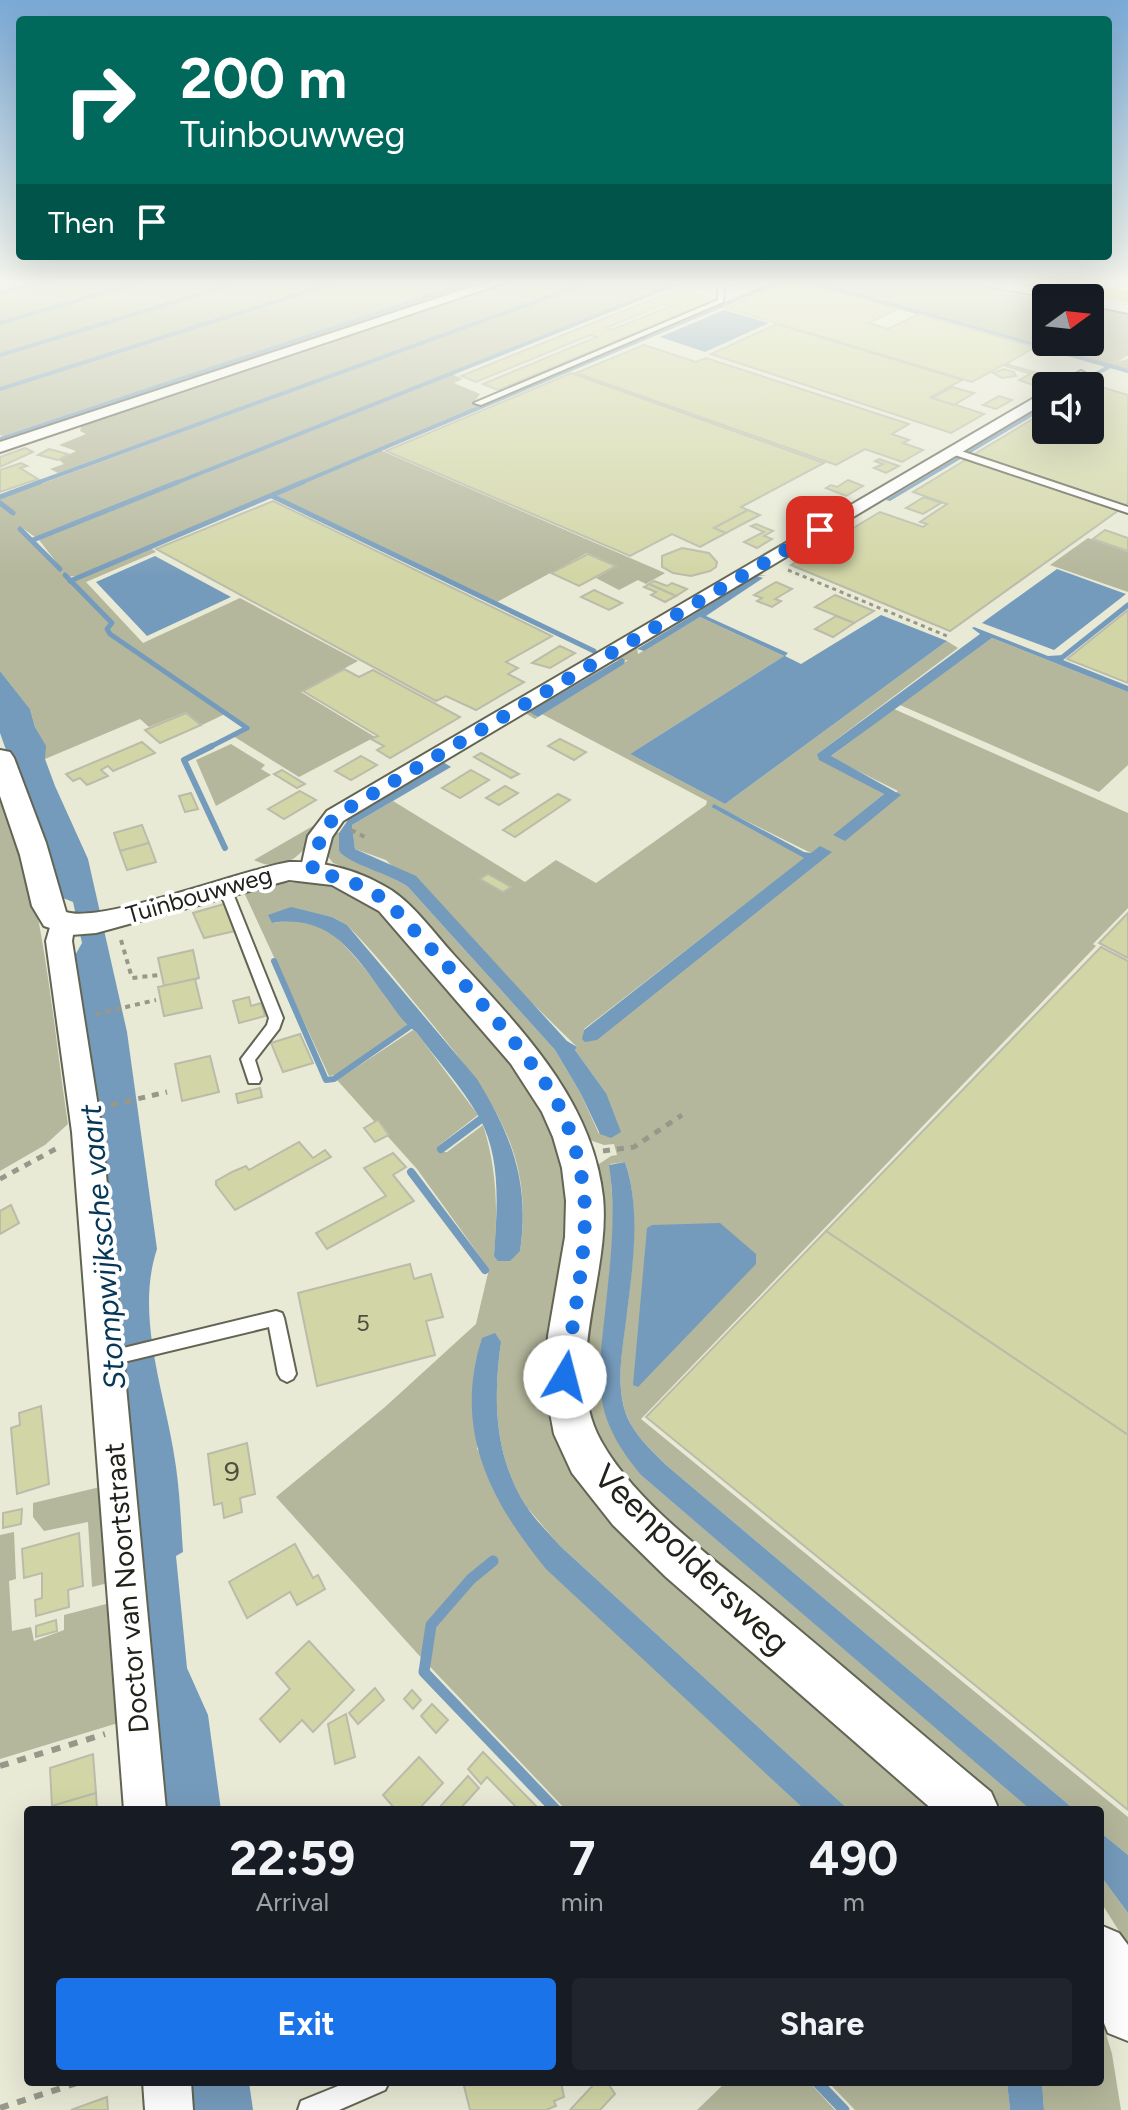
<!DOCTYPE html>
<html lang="en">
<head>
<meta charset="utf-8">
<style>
	body { margin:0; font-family:Figtree,sans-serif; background:#20242c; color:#f1f3f6; height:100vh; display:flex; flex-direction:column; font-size:30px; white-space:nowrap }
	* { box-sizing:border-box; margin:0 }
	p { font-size:26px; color:#9ea1a6 }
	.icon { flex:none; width:44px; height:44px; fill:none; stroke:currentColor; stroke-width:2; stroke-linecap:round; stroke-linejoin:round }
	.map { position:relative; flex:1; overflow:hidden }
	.panel { position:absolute; left:24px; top:1806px; width:1080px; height:280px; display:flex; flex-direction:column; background:#171b24; border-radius:8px; box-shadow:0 8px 32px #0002 }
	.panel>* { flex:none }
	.banner { position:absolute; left:16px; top:16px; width:1096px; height:244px; border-radius:8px; box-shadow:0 8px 32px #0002; background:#00695c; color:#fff; overflow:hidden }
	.needle { width:52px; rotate:75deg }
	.controls { position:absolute; left:1032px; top:284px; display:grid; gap:16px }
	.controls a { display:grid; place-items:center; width:72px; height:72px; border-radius:8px; background:#171b24; box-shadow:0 8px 32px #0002; font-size:40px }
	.pin { position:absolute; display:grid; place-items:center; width:68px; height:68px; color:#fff; margin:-34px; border-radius:16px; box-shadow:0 4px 12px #0006 }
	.me { position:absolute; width:88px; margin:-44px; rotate:8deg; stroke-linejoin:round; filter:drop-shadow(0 0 6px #0008) }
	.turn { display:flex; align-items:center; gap:28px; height:168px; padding:0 32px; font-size:36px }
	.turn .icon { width:104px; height:104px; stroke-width:2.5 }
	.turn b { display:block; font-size:56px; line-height:68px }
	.then { display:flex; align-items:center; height:76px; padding:0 32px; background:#0003; gap:16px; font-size:30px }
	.eta { display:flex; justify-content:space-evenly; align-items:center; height:136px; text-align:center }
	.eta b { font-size:48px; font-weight:700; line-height:56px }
	.cta { display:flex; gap:16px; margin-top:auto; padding:16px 32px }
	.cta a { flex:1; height:92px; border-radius:8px; background:#1a73e8; color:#fff; font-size:32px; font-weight:700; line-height:92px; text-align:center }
	.cta a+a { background:#20242c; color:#f1f3f6 }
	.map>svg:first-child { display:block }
</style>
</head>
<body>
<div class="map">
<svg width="1128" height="2110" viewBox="0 0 1128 2110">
	<rect width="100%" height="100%" fill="#e8ead6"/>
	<!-- green -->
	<g fill="#b4b79b" fill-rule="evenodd">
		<polygon points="0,281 472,281 3,436 0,435"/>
		<polygon points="478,281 485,281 0,443 34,428"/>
		<polygon points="506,281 590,281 58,473 50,469 64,464 59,460 76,451 59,445 86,434 80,431 82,424"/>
		<polygon points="594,281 682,281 35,537 21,527 18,529 58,569 61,568 39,540 43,537 452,374 463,379 454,383 480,394 474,402 483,405 380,450 665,573 646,584 638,580 619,590 596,578 617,566 587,553 497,602 271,494 78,576 64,577 103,615 74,581 151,548 156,552 86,582 143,643 240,598 358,661 301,692 375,737 299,777 233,736 247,728 225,714 202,725 186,712 149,727 140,719 45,759 45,746 35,727 30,709 0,671 0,499"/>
		<polygon points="808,281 955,281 1018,295 1050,298 1046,298 1046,342 1090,342 1090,307 1128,315 1128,355 1117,362 1128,359 1128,370"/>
		<polygon points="1088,538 1128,552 1128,592 1050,565"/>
		<path d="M752,574L767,576H757L637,648L638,654L700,617L784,656L630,754L725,804L947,641L958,648L817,754L884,794L833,836L898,791L830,757L894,709L1128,813V908L1093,944L1096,946L641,1419L1128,1817V1855L1100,1832V1810H1075L666,1465C653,1452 639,1439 630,1423C615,1393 621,1358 625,1327C631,1278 642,1209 625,1162L610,1164L614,1225L600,1377C603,1419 620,1441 642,1476L1032,1810H1005L653,1509C621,1472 593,1444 584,1393L596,1166L611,1156L617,1155L614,1144L604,1145L587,1139L552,1070L400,895L380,881L333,863L324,851L331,830L339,833V851C348,863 391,874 408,887L555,1050L581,1094L599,1134L606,1093L575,1050L577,1047L386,860L355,849L352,825L393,801L525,882L556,860L596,883L706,805L707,801L542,714L628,660H617L530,712L538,717L535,719L522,711ZM714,805L811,853L583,1039L584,1029L805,858L711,807Z"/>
		<polygon points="992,638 1128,692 1128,765 1099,792 900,705"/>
		<polygon points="231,744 265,765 261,769 271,775 216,806 196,760"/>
		<path d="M0,788C43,882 52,1020 68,1124L45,1145L0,1171Z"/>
		<path d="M325,819C310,845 289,878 254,860Z"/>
		<path d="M273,882L324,884L372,903L530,1083L560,1148L568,1197L552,1425C567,1464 586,1493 616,1523L945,1810H849L559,1545C548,1532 535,1520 526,1506C494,1455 493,1400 501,1342L477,1449L701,1711L805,1810H566L416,1652L276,1497L385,1407L476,1324L489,1269L417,1169L337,1080L413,1030L416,1032L478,1115L438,1146L439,1152H447L483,1125C497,1169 498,1210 494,1256L520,1251C536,1147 485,1089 424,1014C399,984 375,953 347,925L332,917L291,908L272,923C286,921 302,918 316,924C346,936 386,998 407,1025L336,1075L329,1076L242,888Z"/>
		<polygon points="100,1487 108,1583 92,1587 88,1522 44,1531 33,1517 33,1503"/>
		<polygon points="14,1532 16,1579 9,1581 12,1631 31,1627 34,1641 64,1630 64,1615 110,1603 118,1723 0,1759 0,1535"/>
		<polygon points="1100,1875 1128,1913 1128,1945 1100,1901"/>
		<polygon points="1100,2014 1112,2054 1121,2110 1044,2110 1042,2082 1100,2082"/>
		<polygon points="726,2082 809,2082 835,2110 697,2110"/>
		<polygon points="828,2082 1007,2082 1010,2110 855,2110"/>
	</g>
	<!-- water -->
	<g fill="#759bbc">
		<polygon points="724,310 769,323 705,352 660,337"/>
		<polygon points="1046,404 1046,408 890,501 886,500"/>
		<polygon points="155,556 231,597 147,636 96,582"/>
		<polygon points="1057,569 1126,594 1054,650 982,623"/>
		<polygon points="757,576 763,578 706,616 788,653 785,656 801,664 881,615 947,641 725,804 630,754 784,656 700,617 644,651 637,649"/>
		<polygon points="974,627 1048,656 1064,655 1063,660 1128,686 1128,692 992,638 831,756 901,795 845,841 833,835 884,794 819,760 817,754 980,634 972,628"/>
		<polygon points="622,658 625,660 624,664 538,717 529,712"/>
		<path d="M0,671L30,709L35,727L46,746L45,759L55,786L88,859L127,1032L157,1249C134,1318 167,1397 176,1467C180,1495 181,1524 183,1552L176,1556L187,1668L208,1715L221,1810H165L74,957L82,943L73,902L58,896L0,733Z"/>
		<path d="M443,762L451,767L352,825L355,849L416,876L567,1041L577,1047L575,1050L606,1093L621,1132L611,1138L600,1134L581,1094L555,1050L408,887C391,874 348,864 339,851V833L348,820Z"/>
		<polygon points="714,804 804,852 811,853 820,846 832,852 597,1040 585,1042 582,1039 584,1030 804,858 711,807"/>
		<path d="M291,907L332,917L347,925L477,1079C512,1136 530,1183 520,1251L510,1261H498L494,1256C497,1210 502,1158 479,1117C462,1087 437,1060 416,1032C404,1024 396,1011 388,1000C356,957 332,913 272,923L268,915Z"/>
		<path d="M625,1162C642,1211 632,1271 626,1321C622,1354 614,1392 630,1423C639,1439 653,1452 666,1465L1075,1810H1031L642,1476C624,1455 606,1428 602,1400C597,1371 602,1342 605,1313C610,1263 617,1215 609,1165Z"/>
		<polygon points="720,1223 756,1254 756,1264 638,1387 633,1385 647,1228 652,1225"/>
		<path d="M495,1333L501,1342C493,1400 494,1455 526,1506C535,1520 548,1532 559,1545L849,1810H805L546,1569C489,1499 453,1429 482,1338Z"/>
		<polygon points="1100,1832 1128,1855 1128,1913 1100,1875"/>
		<polygon points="190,2082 249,2082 253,2110 193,2110"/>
		<polygon points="1007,2082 1042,2082 1044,2110 1010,2110"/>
	</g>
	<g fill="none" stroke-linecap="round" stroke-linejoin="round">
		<!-- stream-far4 -->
		<g stroke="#759bbc" stroke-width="4">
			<polyline points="806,281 1110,366 1091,377"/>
			<polyline points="0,293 44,281"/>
			<polyline points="0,323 144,281"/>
			<polyline points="0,355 243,281"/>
			<polyline points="1110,366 1128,371"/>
			<polyline points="0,389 340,281"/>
			<polyline points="0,439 475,281"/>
			<polyline points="34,484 592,281"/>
			<polyline points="173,484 684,281"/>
			<polyline points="298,484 780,281"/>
		</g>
		<!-- stream-far3 -->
		<g stroke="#759bbc" stroke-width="5">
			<polyline points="272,496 594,651"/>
			<polyline points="0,497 40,482"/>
			<polyline points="0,503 13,513"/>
			<polyline points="20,529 60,569"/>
			<polyline points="33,540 178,482"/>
			<polyline points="65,575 112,623 107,629 110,634 247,728 208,748"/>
			<polyline points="70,581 303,482"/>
			<polyline points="1059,660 1128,605"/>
		</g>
		<!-- stream-far2 -->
		<g stroke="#759bbc" stroke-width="6">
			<polyline points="212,746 184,760 225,848"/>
			<polyline points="274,961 326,1080 334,1079 409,1027"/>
		</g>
		<!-- stream-far1 -->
		<g stroke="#759bbc" stroke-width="8">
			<polyline points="441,1149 480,1120"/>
			<polyline points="411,1172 485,1270"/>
		</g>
		<!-- stream -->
		<g stroke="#759bbc" stroke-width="11">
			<polyline points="493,1561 471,1579 431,1625 424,1672 556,1810"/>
			<polyline points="817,2082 844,2110"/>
		</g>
	</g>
	<!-- building -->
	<g fill="#d2d6a6" stroke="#babca9" stroke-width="2" fill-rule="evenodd">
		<polygon points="790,281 898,309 868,323 888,329 919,314 1035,347 1006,364 1034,372 1031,374 1003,365 972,382 726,308"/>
		<path d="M677,289L714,300L498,390L483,384L597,337L590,335L476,382L461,376ZM665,304L671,306L611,330L606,328Z"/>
		<polygon points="777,324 962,380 931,397 984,414 951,433 711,354"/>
		<polygon points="644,345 696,362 706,358 909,424 892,434 909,440 903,443 923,450 902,462 865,449 836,465 576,373"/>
		<polygon points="1004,369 1014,372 1016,376 1002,378 993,373"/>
		<polygon points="1034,372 1052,377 1036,386 1019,380"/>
		<polygon points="571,373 824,463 741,507 748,510 714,528 726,533 700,547 672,534 630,556 386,451"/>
		<polygon points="1091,384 1128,395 1128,503 1125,505 973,455 1046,411 1046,430 1090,430 1090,386 1087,386"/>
		<polygon points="952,387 974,393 954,405 932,398"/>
		<polygon points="999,396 1012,400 996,409 983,405"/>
		<polygon points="25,448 33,452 0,467 0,457"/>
		<polygon points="49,449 68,454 58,460 38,455"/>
		<polygon points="879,459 899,466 886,473 874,468 883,464 875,461"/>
		<polygon points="967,459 1119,510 950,631 791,565 880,512 923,527 927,524 920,522 947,504 913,492"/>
		<polygon points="21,463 27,466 20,468 38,479 0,492 0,470"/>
		<polygon points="848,480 863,486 846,496 826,488 831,485 837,487"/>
		<polygon points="924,497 941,503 923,514 906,508"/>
		<polygon points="273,501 552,636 506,662 518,668 508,674 524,682 476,710 446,696 436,701 156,549"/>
		<polygon points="748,510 760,515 726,533 714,528"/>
		<polygon points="756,524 773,531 764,536 772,539 757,548 744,542 764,532 751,526"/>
		<polygon points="1105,530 1128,538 1128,551 1093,539"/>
		<polygon points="682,548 709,553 717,562 716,567 710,571 691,576 673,573 662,567 662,556"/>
		<polygon points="588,554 616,566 579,586 551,573"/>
		<polygon points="654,581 667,586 672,583 687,589 676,596 649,584"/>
		<polygon points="776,582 792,589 775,599 781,601 772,607 757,601 762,598 754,595"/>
		<polygon points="649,584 676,596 665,602 651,595 656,592 644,587"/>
		<polygon points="594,590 622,603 609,610 581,597"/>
		<polygon points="835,595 874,611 854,623 815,607"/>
		<polygon points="1128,610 1128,683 1067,659"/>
		<polygon points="836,616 854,623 833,637 815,629"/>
		<polygon points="560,646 575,653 550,668 532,663"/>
		<polygon points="344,669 359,677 373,670 460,717 390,758 377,750 384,746 371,739 378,736 303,691"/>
		<polygon points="186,713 201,725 160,743 145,730"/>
		<polygon points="560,739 586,752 574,760 548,746"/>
		<polygon points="142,742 155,753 113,771 108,766 101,770 108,776 87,785 80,778 73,781 66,774"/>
		<polygon points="481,753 519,774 511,778 474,757"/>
		<polygon points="361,756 377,765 351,780 335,771"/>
		<polygon points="282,770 305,784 297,788 274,774"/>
		<polygon points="471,770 489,780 460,798 442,788"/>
		<polygon points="505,786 518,793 499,805 486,798"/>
		<polygon points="300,791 316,800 284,819 268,809"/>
		<polygon points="191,793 198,809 185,812 179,796"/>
		<polygon points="558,794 570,800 515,837 503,830"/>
		<polygon points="142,825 149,843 120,851 114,833"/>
		<polygon points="149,843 156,862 127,870 120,851"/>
		<polygon points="488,874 511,887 503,892 480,879"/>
		<polygon points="224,904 235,931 204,938 193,913"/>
		<polygon points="1128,913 1128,958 1099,943"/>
		<polygon points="1101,947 1128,961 1128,1435 826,1231"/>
		<polygon points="193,950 199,978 164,986 158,958"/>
		<polygon points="199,978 195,979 202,1008 164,1016 158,987"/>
		<polygon points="249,997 251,1006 261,1003 265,1016 239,1023 233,1001"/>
		<polygon points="300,1034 313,1063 283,1072 271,1043"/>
		<polygon points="210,1056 219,1092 182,1101 175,1064"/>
		<polygon points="260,1088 262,1097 238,1103 236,1094"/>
		<polygon points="378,1120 389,1135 375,1142 364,1128"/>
		<polygon points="299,1142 313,1158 325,1150 331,1157 235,1210 216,1185 216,1181 232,1172 246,1166 249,1170"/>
		<polygon points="393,1153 406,1167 393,1175 414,1201 327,1249 316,1233 386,1196 364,1168"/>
		<polygon points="11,1205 19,1223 0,1234 0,1211"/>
		<polygon points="826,1231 1128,1435 1128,1810 646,1417"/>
		<polygon points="410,1264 414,1279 431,1274 443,1317 426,1321 435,1355 317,1386 298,1293"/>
		<polygon points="41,1406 49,1484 17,1494 11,1428 20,1425 19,1413"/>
		<polygon points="247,1443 255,1494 240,1498 242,1512 224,1518 222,1503 214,1505 208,1454"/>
		<polygon points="22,1509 21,1524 3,1528 3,1513"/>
		<polygon points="79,1533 83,1586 68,1590 69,1607 36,1616 35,1600 42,1598 42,1573 24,1578 22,1549"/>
		<polygon points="295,1544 313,1578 318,1575 325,1589 297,1605 290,1592 247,1618 229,1582"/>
		<polygon points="56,1620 57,1631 36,1637 36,1626"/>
		<polygon points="309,1641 354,1690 313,1732 302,1720 280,1742 260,1719 290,1689 276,1673"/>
		<polygon points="375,1688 384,1700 358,1724 349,1713"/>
		<polygon points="412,1690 421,1700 413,1709 404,1699"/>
		<polygon points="432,1704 448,1720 436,1733 421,1716"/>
		<polygon points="346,1714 355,1757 335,1764 328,1724"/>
		<polygon points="483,1752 540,1810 519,1810 487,1777 481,1784 468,1769"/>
		<polygon points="93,1754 96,1793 52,1806 50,1768"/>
		<polygon points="419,1757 443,1783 418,1810 396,1810 383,1795"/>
		<polygon points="468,1776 479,1788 459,1810 437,1810"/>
		<polygon points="96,1793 97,1810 52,1810 52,1806"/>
		<polygon points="463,2082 561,2082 564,2097 554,2101 556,2106 546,2110 470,2110"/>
		<polygon points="596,2082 607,2082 615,2094 600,2110 570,2110"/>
		<polygon points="107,2097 108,2110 71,2110"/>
	</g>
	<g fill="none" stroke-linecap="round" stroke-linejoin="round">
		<defs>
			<g id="service">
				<polygon points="728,281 736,281 724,287 723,302 481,405 474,403 718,300 718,286"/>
				<polygon points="949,449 955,449 1128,507 1128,513 949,453"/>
				<polygon points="224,882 230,886 283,1018 279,1029 255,1060 261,1079 259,1083 249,1083 241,1059 267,1025 269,1018 218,886"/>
				<polygon points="276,1311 282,1313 284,1318 296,1374 293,1379 287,1382 281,1379 278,1374 269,1327 107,1366 101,1364 99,1359 101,1354 107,1352"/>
				<polygon points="348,2082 389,2082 385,2090 339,2110 298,2110 301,2101"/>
			</g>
			<g id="minor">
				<polygon points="490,281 509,281 0,452 0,442"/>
				<polygon points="976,281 1002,281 1075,294 1082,298 1053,298 982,285"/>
				<polygon points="1090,297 1128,305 1128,313 1090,305 1090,298 1086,298"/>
				<polygon points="1081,371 1088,375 1074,386 1055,386"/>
				<polygon points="1046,391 1046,402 343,821 332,837 321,878 303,878 300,872 308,836 327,811"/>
				<polygon points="62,915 71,917 75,923 72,941 102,1132 166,1810 124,1810 72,1132 46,941 53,917"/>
				<polygon points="143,2082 191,2082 193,2110 145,2110"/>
			</g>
			<g id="tertiary">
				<path d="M0,750L10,752L14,758L46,843L66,912C101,924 242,870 289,862C325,861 361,871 391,890C415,906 434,933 453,954C517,1025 592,1097 603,1197C611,1274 561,1370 601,1441C636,1504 713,1558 768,1604C843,1666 916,1730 991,1792L999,1810H933L666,1577L613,1525L572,1473L554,1434L545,1386L548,1336L565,1237L566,1201L562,1168L553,1137L542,1112L511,1064L379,911L332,885L289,880L96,933L71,935L44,926L32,906L20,855L0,796Z"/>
				<polygon points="1100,1925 1119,1933 1128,1945 1128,2041 1108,2033 1100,2013"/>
			</g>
			<polygon id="motorway" points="1041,281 1079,281 1128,291 1128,303 1044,285"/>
		</defs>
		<!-- service casing -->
		<use href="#service" stroke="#636554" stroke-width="4"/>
		<!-- minor casing -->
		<use href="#minor" stroke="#636554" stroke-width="4"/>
		<!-- tertiary casing -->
		<use href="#tertiary" stroke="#636554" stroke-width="4"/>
		<!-- motorway casing -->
		<use href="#motorway" stroke="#fff" stroke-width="4"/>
		<!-- path-far3 -->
		<polyline stroke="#979889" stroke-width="3" stroke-dasharray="4 4" stroke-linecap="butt" points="788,570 947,636"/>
		<!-- path-far2 -->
		<g stroke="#979889" stroke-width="4" stroke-dasharray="5 5" stroke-linecap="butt">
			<polyline points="351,830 367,838"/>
			<polyline points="121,940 132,978 159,975"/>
			<polyline points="96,1014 156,1000"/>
		</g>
		<!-- path-far1 -->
		<g stroke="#979889" stroke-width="5" stroke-dasharray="7 7" stroke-linecap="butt">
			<polyline points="111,1105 167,1092"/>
			<polyline points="603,1151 634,1147 682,1115"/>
			<polyline points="0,1179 61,1146"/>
		</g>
		<!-- path -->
		<g stroke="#979889" stroke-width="6" stroke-dasharray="9 9" stroke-linecap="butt">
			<polyline points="0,1766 105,1734"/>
			<polyline points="0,2108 80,2082"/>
		</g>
		<!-- service -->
		<use href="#service" fill="#fff" fill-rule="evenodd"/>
		<!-- minor -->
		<use href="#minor" fill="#fff" fill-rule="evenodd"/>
		<!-- tertiary -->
		<use href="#tertiary" fill="#fff" fill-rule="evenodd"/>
		<!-- motorway -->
		<use href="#motorway" fill="#d4db41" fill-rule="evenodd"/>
	</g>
	<!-- sky -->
	<linearGradient id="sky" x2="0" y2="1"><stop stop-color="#7aaad6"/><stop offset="0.49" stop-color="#f5f6ed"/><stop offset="1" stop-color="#f5f6ed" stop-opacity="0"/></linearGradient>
	<rect width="1128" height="576" fill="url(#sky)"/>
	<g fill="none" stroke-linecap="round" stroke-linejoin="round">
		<!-- route -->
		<path stroke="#1a73e8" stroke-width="14" stroke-dasharray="0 25.2" d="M565,1377C572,1323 589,1246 584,1194C580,1159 569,1120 550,1090C505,1023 444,964 390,904C365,885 342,877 312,872C315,849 321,835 335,816L820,530"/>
	</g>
	<g text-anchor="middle" stroke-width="8" stroke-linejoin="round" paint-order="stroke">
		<!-- far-street labels -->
		<g font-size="24" fill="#22221b" stroke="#fff">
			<text transform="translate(199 895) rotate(-16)" y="8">Tuinbouwweg</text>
		</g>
		<!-- number labels -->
		<g font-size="24" fill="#4e4f3e">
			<text x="363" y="1331">5</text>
		</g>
		<!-- near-number labels -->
		<g font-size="28" fill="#4e4f3e">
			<text x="232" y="1481">9</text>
		</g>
		<!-- street labels -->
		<g font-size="28" fill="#22221b" stroke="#fff">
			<text transform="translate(126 1588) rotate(-95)" y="10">Doctor van Noortstraat</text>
		</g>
		<!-- water labels -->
		<g font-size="30" font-style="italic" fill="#063757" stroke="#fff">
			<text transform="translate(103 1247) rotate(-95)" y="10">Stompwijksche vaart</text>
		</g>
		<!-- near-street labels -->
		<g font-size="34" fill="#22221b" stroke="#fff">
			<text transform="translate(692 1559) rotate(44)" y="12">Veenpoldersweg</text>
		</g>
	</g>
</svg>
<div class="controls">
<a><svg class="needle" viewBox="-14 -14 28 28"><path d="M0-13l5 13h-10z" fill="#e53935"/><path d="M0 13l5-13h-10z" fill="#9ea1a6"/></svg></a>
<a><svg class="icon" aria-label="sound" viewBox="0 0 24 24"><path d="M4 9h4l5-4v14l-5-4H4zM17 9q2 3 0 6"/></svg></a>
</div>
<div class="pin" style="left:820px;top:530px;background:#d93025"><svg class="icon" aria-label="arrive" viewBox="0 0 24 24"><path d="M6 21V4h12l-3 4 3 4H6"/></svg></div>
<svg class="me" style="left:565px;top:1377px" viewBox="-20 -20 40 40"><circle r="19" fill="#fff"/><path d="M0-13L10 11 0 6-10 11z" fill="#1a73e8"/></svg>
<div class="banner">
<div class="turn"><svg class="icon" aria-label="right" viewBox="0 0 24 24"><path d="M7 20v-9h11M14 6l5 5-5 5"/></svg><div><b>200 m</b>Tuinbouwweg</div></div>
<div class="then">Then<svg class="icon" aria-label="arrive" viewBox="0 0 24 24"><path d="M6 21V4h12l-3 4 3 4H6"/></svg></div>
</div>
<section class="panel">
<div class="eta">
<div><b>22:59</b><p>Arrival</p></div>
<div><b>7</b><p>min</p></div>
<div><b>490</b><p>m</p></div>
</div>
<div class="cta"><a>Exit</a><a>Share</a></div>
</section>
</div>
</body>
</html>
